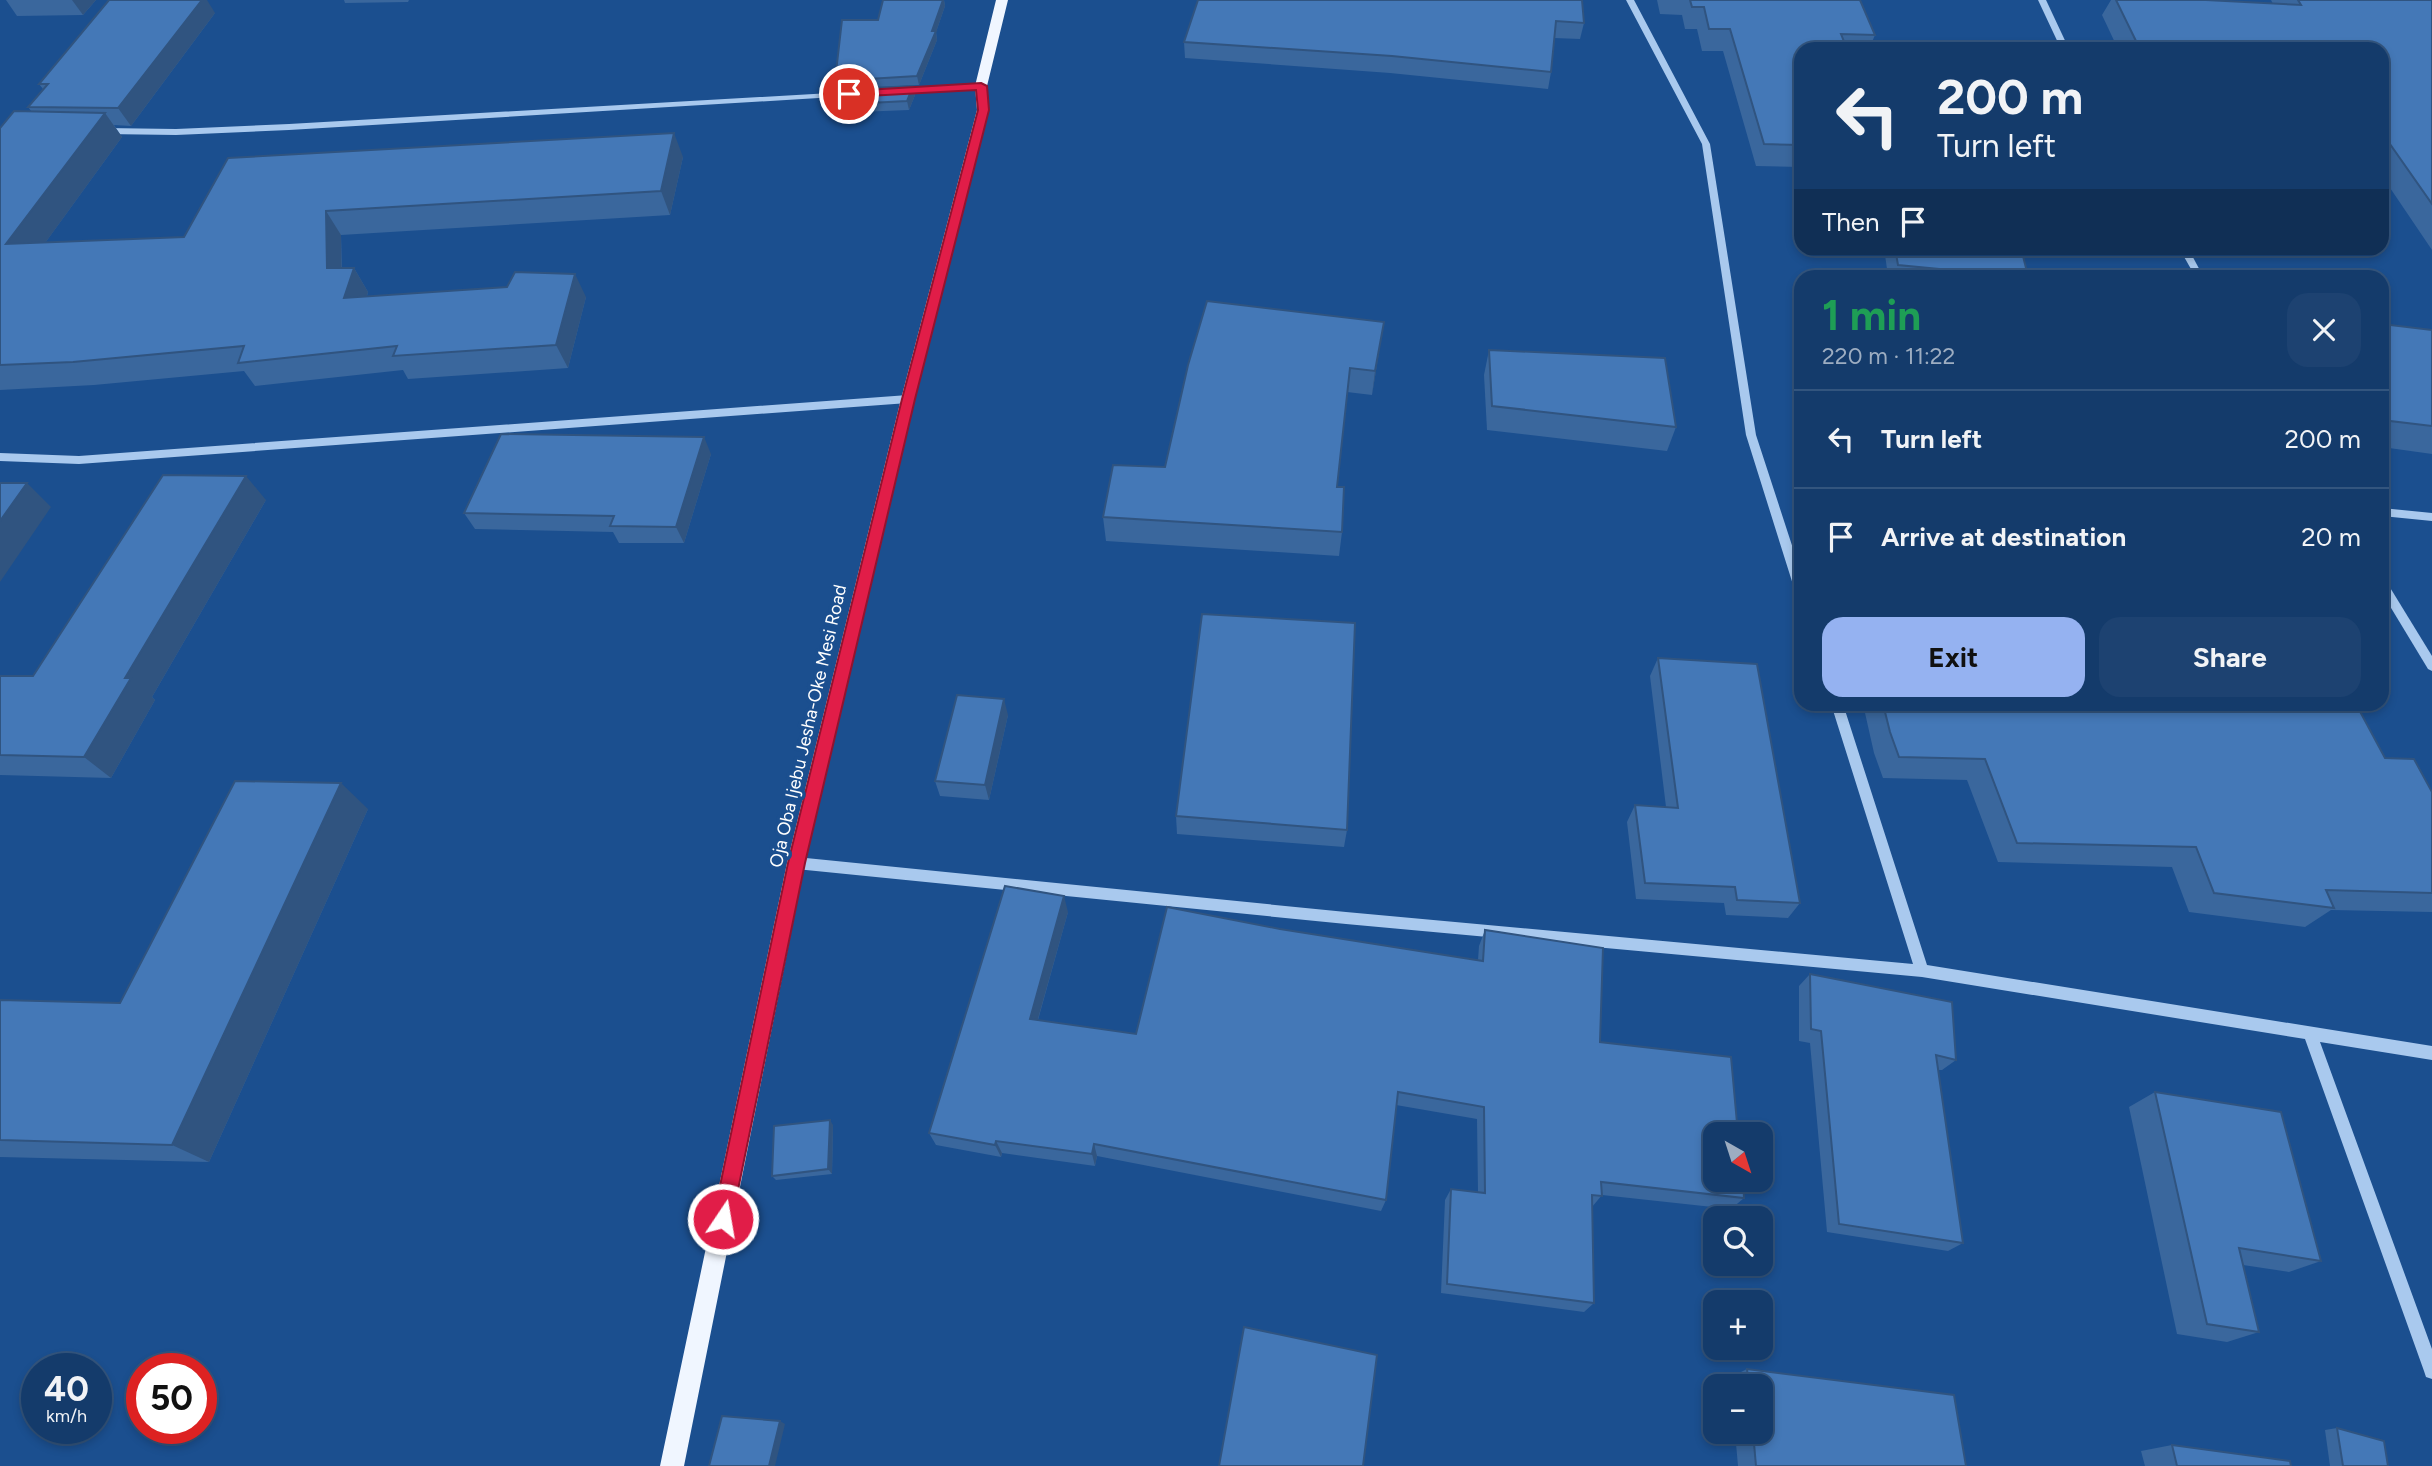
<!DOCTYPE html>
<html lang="en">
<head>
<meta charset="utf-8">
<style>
	body { margin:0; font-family:Figtree,sans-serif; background:#1d4271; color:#f1f3f6; height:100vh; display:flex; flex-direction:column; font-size:26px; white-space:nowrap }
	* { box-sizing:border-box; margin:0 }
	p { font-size:23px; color:#9dadc1 }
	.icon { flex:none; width:38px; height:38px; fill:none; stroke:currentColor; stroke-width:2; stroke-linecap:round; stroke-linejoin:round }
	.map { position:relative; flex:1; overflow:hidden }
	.panel { position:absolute; left:1794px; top:270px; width:595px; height:441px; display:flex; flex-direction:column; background:#143b6b; border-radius:21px; box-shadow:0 4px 10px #0003,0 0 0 2px #33557e }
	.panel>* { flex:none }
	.hud { position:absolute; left:1794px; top:42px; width:595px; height:214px; border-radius:21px; box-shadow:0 4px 10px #0003,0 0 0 2px #33557e; background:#143b6b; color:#f1f3f6; overflow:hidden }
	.needle { width:46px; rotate:141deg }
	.buttons { position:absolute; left:1703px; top:1122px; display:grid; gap:14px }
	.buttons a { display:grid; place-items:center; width:70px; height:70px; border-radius:14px; background:#143b6b; box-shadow:0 4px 10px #0003,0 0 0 2px #33557e; font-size:35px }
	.speed { position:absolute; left:21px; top:1353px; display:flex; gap:14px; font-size:35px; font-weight:700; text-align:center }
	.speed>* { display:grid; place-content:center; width:91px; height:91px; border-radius:50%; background:#143b6b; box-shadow:0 4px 10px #0003,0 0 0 2px #33557e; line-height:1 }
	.speed small { font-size:18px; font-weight:400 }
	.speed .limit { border:10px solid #d22; background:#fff; color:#111 }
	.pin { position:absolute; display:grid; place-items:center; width:60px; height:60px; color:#fff; margin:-30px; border:4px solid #fff; border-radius:50%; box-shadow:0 2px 7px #0007 }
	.me { position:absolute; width:77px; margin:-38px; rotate:12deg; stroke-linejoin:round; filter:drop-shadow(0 0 5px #0008) }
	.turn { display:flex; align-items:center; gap:24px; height:147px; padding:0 28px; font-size:32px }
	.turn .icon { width:91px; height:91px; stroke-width:2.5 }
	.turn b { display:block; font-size:49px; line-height:60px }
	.then { display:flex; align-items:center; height:66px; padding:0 28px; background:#0003; gap:14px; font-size:26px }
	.round { display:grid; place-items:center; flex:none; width:74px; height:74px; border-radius:21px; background:#1d4271 }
	.head { display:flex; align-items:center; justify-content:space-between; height:119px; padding:0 28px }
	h1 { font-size:42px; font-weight:700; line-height:52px; color:#1e9e55 }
	.primary-button { display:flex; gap:14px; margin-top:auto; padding:14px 28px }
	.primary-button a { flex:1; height:80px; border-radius:21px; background:#95b2f1; color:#111; font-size:28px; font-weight:700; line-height:80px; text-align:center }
	.primary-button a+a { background:#1d4271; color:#f1f3f6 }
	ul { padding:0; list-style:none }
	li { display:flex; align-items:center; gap:21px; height:98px; padding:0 28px; border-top:2px solid #33557e }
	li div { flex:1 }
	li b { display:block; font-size:26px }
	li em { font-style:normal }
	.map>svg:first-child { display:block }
</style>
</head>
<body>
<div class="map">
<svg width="2432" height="1466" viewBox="0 0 2432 1466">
	<rect width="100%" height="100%" fill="#1b4f8f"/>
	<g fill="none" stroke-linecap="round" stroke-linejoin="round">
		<!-- minor -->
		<g fill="#a9c9ee" fill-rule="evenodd">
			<polygon points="1626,0 1634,0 1710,144 1756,435 1801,573 1801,595 1795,591 1746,435 1702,144"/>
			<polygon points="2038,0 2046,0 2069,49 2061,49"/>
			<polygon points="981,84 984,84 984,88 898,93 894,91 898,89"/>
			<polygon points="848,92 851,92 851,96 289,130 176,135 105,134 101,131 105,128 176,129 289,124"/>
			<polygon points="2179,248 2188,248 2203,276 2195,276"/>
			<polygon points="908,395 913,399 908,403 79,464 0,461 0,453 79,456"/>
			<polygon points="2382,508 2432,513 2432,521 2382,516"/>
			<polygon points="2382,580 2386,581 2432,656 2432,671 2428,669 2382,593"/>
			<polygon points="1831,704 1843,704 1927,965 2432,1046 2432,1060 2320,1042 2432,1349 2432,1379 2426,1377 2424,1371 2305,1039 1922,977 1346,924 796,869 791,867 789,863 791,859 796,857 1346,912 1913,964"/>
		</g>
		<!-- major -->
		<polygon fill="#f0f6ff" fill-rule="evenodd" points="996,0 1008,0 987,86 989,110 915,399 805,863 684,1466 660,1466 787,863 901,399 977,110 975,86"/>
	</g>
	<!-- wall -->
	<g fill="#3a679d">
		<polygon points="6,0 96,0 83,15 17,16"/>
		<polygon points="344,0 409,0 408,2 345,3"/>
		<polygon points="883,0 944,0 945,6 936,32 937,40 919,85 837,89 835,81 878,20"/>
		<polygon points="1198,0 1584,23 1580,39 1554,38 1551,72 1548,89 1390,73 1185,58 1184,42"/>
		<polygon points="1657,0 1860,0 1875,35 1869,49 1801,49 1801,167 1756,166 1723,51 1702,51 1697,29 1685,29 1682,15 1660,14"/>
		<polygon points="2111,0 2206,0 2273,4 2271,0 2432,0 2432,250 2382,176 2382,49 2118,49 2102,15"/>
		<polygon points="215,13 131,126 114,125 122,137 45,243 184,237 228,158 683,157 670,215 341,235 342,268 354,268 368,292 367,296 586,297 568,368 408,379 403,370 255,386 244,371 94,385 0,390 0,128 32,112 28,107 43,89 39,84"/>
		<polygon points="913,86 915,95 909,110 834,113 831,105"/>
		<polygon points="1884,248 2021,248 2028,276 1888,276"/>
		<polygon points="2382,324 2432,330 2432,454 2382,447"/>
		<polygon points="1380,346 1372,395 1347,392 1337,487 1342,532 1339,556 1106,541 1103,517 1165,467"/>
		<polygon points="1489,350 1676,427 1667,451 1487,430 1484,375"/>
		<polygon points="711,454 684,543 619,543 613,532 475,529 464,513"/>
		<polygon points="266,500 152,697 155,700 111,778 0,775 0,676 33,676"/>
		<polygon points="1658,658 1800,903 1788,918 1726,915 1724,903 1636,899 1627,822 1635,805 1666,807 1650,676"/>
		<polygon points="1863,704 2356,704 2385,758 2432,792 2432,912 2331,910 2305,927 2189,912 2172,867 1998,862 1967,780 1883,778 1874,753"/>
		<polygon points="1008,715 989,800 940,796 935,781"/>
		<polygon points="368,809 209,1162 0,1157 0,1000 120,1003"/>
		<polygon points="1176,816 1347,830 1344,847 1177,834"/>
		<polygon points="1068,912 1038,1020 1136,1034 1280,929 1478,960 1479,946 1485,930 1600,1042 1744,1198 1731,1209 1602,1195 1592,1207 1594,1303 1584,1312 1441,1293 1445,1200 1451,1189 1478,1192 1477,1119 1396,1105 1386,1200 1381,1211 1097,1156 1095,1166 1002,1153 1001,1157 936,1145 929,1133"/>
		<polygon points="1810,974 1956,1060 1942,1070 1938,1070 1963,1243 1948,1251 1827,1232 1810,1043 1799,1041 1799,986"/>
		<polygon points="2155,1092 2321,1261 2289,1272 2243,1265 2259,1332 2227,1342 2177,1334 2129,1107"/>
		<polygon points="833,1125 832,1174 776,1180 772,1176"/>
		<polygon points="1747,1369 1966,1466 1738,1466 1735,1432 1760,1432 1760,1386 1732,1386 1731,1377"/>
		<polygon points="2337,1428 2388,1466 2330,1466 2325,1430"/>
		<polygon points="2172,1445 2291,1466 2145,1466 2141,1451"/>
	</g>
	<!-- shaded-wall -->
	<g fill="#305480">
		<polygon points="72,0 96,0 83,15"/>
		<polygon points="202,0 207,0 215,13 131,126 118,108"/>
		<polygon points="943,0 944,0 945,6 936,32 937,40 919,85 917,76"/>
		<polygon points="913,86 915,95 909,110 907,101"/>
		<polygon points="105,113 122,137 27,268 6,244"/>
		<polygon points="674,133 683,157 670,215 661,191"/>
		<polygon points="326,211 341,235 342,291 327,268"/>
		<polygon points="354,268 368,292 359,322 344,298"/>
		<polygon points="575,274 586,297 568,368 556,345"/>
		<polygon points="1384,322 1380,346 1372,395 1375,371"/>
		<polygon points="704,437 711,454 684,543 676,527"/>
		<polygon points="246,476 266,500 152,697 155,700 111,778 84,757 125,678"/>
		<polygon points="27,483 51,507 0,582 0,521"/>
		<polygon points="1004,699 1008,715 989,800 985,785"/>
		<polygon points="341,783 368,809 209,1162 172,1145"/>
		<polygon points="1064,896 1068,912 1034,1033 1030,1019"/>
		<polygon points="830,1120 833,1125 832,1174 828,1169"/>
		<polygon points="996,1141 1002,1153 1001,1157 995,1145"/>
		<polygon points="1094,1144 1097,1156 1095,1166 1092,1154"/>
		<polygon points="780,1421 785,1424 775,1466 769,1466"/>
	</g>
	<!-- building -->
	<g fill="#4478b7" stroke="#305480" stroke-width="2">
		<polygon points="109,0 202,0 118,108 28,107 48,84 39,84"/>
		<polygon points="883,0 943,0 932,31 936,31 917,76 835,81 842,20 878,20"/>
		<polygon points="1198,0 1582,0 1584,23 1556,21 1551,72 1392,56 1184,42"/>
		<polygon points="1690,0 1860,0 1875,35 1841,34 1847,49 1801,49 1801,145 1764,144 1730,29 1709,29 1704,7 1692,7"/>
		<polygon points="2116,0 2206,0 2301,5 2298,0 2432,0 2432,204 2385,137 2382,137 2382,49 2154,49 2151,42 2136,41"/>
		<polygon points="913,86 907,101 831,105 833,90"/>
		<polygon points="14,111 105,113 6,244 184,237 228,158 674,133 661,191 326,211 327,268 354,268 344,298 507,287 515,272 575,274 556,345 393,356 397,346 238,363 244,346 73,362 0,365 0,128"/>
		<polygon points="1895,248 2021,248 2028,276 2012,276 1898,265"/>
		<polygon points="1207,301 1384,322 1375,371 1350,368 1337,487 1344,487 1342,532 1103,517 1113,465 1165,467 1188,365"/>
		<polygon points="2382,324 2432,330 2432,426 2382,420"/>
		<polygon points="1489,350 1665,358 1676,427 1492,406"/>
		<polygon points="501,434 704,437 676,527 610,526 614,516 464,513"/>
		<polygon points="163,475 246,476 125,678 131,678 84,757 0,755 0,676 33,676"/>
		<polygon points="0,483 27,483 0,521"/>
		<polygon points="1202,614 1355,623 1347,830 1176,816"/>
		<polygon points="1658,658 1757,664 1800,903 1737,900 1735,887 1645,883 1635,805 1678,808"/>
		<polygon points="957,695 1004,699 985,785 935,781"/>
		<polygon points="1883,704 2356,704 2385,758 2414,759 2432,792 2432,893 2326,890 2334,908 2214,893 2196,847 2017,843 1985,759 1899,757 1890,732"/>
		<polygon points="235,781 341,783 172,1145 0,1140 0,1000 120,1003"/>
		<polygon points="1005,886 1064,896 1030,1019 1136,1034 1167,907 1280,929 1483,961 1485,930 1603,948 1600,1042 1731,1057 1738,1134 1715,1134 1715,1180 1743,1180 1744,1198 1601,1182 1602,1196 1592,1195 1594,1303 1447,1284 1451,1189 1485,1193 1484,1107 1398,1092 1386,1200 1094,1144 1092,1154 996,1141 995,1145 929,1133"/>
		<polygon points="1810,974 1952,1002 1956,1060 1936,1055 1963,1243 1839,1224 1821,1031 1811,1029"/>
		<polygon points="2155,1092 2281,1112 2321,1261 2239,1248 2259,1332 2207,1324"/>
		<polygon points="830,1120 828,1169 772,1176 774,1126"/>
		<polygon points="1244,1327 1377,1355 1363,1466 1219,1466"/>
		<polygon points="1747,1369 1954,1395 1966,1466 1756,1466 1753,1432 1760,1432 1760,1386 1749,1386"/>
		<polygon points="722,1416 780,1421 769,1466 709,1466"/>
		<polygon points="2337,1428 2384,1441 2388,1466 2343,1466"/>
		<polygon points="2172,1445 2290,1461 2291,1466 2177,1466"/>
	</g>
	<!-- route -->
	<polygon fill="#e11d48" stroke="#92132f" stroke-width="2" points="981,83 987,86 989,110 915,399 805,863 732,1219 730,1226 723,1229 716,1226 713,1219 788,863 902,399 978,110 976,90 849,97 843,94 849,91"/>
	<g text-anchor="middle" stroke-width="7" stroke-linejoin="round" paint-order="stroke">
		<!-- street labels -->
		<g font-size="18" fill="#fff" stroke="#1b4f8f">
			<text transform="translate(808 726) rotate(-77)" y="6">Oja Oba Ijebu Jesha-Oke Mesi Road</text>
		</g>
	</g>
</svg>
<div class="buttons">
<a><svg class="needle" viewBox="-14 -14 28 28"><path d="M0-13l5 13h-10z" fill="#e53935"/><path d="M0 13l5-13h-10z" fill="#9dadc1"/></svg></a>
<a><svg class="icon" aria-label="search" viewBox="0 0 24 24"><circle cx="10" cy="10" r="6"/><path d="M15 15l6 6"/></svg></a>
<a>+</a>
<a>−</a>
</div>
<div class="speed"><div>40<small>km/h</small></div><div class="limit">50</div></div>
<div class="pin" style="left:849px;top:94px;background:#d93025"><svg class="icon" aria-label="arrive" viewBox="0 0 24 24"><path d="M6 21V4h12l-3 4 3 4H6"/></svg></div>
<svg class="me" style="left:723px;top:1219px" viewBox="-20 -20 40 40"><circle r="17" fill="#e11d48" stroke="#fff" stroke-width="3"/><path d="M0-11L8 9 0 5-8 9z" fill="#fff"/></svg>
<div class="hud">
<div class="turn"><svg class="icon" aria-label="left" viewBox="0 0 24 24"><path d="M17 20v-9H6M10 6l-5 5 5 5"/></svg><div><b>200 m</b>Turn left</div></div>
<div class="then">Then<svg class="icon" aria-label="arrive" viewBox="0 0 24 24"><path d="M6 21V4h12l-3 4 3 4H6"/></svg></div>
</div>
<section class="panel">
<div class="head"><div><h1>1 min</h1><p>220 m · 11:22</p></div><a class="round"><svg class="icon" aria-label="close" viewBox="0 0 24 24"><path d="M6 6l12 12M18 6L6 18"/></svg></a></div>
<ul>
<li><svg class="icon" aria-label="left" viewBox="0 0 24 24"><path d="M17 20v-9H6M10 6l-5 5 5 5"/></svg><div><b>Turn left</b></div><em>200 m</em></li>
<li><svg class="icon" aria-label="arrive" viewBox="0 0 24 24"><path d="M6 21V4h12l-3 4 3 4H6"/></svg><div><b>Arrive at destination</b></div><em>20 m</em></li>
</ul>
<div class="primary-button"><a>Exit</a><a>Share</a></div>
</section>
</div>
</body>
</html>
